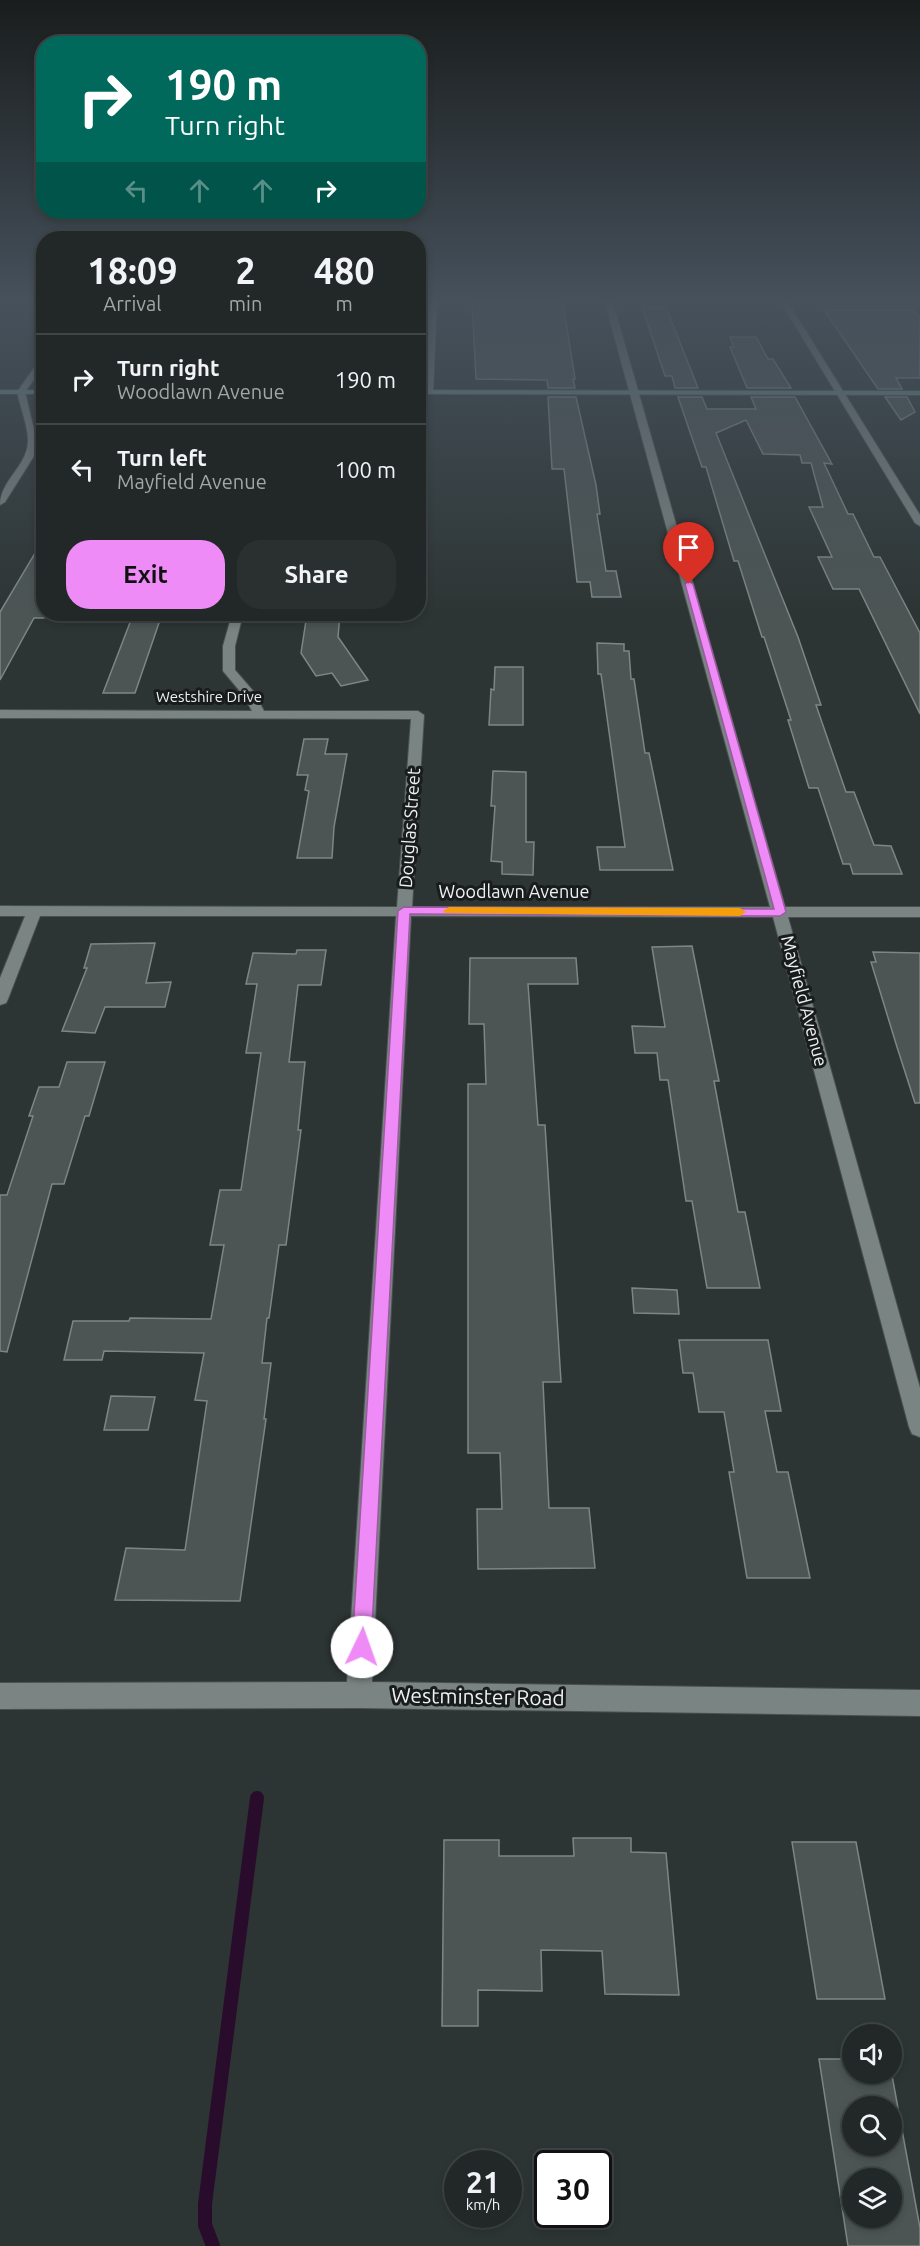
<!DOCTYPE html>
<html lang="en">
<head>
<meta charset="utf-8">
<style>
	body { margin:0; font-family:Ubuntu,sans-serif; background:#2a302f; color:#f1f3f6; height:100vh; display:flex; flex-direction:column; font-size:22px; white-space:nowrap }
	* { box-sizing:border-box; margin:0 }
	p { font-size:20px; color:#a2a6a7 }
	.icon { flex:none; width:33px; height:33px; fill:none; stroke:currentColor; stroke-width:2; stroke-linecap:round; stroke-linejoin:round }
	.map { position:relative; flex:1; overflow:hidden }
	.drawer { position:absolute; left:36px; top:231px; width:390px; height:390px; display:flex; flex-direction:column; background:#222827; border-radius:24px; box-shadow:0 3px 9px #0003,0 0 0 2px #3f4444 }
	.drawer>* { flex:none }
	.top-card { position:absolute; left:36px; top:36px; width:390px; height:183px; border-radius:24px; box-shadow:0 3px 9px #0003,0 0 0 2px #3f4444; background:#00695c; color:#fff; overflow:hidden }
	.tools { position:absolute; left:842px; top:2024px; display:grid; gap:12px }
	.tools a { display:grid; place-items:center; width:60px; height:60px; border-radius:50%; background:#222827; box-shadow:0 3px 9px #0003,0 0 0 2px #3f4444; font-size:30px }
	.speed { position:absolute; left:444px; top:2150px; display:flex; gap:12px; font-size:30px; font-weight:700; text-align:center }
	.speed>* { display:grid; place-content:center; width:78px; height:78px; border-radius:50%; background:#222827; box-shadow:0 3px 9px #0003,0 0 0 2px #3f4444; line-height:1 }
	.speed small { font-size:15px; font-weight:400 }
	.speed .limit { border:3px solid #111; border-radius:9px; background:#fff; color:#111 }
	.pin { position:absolute; display:grid; place-items:center; width:51px; height:51px; color:#fff; margin:-62px -26px; border-radius:50% 50% 50% 0; rotate:-45deg; box-shadow:0 0 6px #0007 }
	.pin .icon { rotate:45deg }
	.me { position:absolute; width:66px; margin:-33px; rotate:3deg; stroke-linejoin:round; filter:drop-shadow(0 0 4px #0008) }
	.turn { display:flex; align-items:center; gap:21px; height:126px; padding:0 30px; font-size:27px }
	.turn .icon { width:78px; height:78px; stroke-width:2.5 }
	.turn b { display:block; font-size:42px; line-height:51px }
	.lanes { display:flex; align-items:center; height:57px; padding:0 30px; background:#0003; justify-content:center; gap:30px; direction:ltr }
	.lanes .off { opacity:.35 }
	.eta { display:flex; justify-content:space-evenly; align-items:center; height:102px; text-align:center }
	.eta b { font-size:36px; font-weight:700; line-height:42px }
	.action { display:flex; gap:12px; margin-top:auto; padding:12px 30px }
	.action a { flex:1; height:69px; border-radius:24px; background:#ef8bf7; color:#111; font-size:24px; font-weight:700; line-height:69px; text-align:center }
	.action a+a { background:#2a302f; color:#f1f3f6 }
	ul { padding:0; list-style:none }
	li { display:flex; align-items:center; gap:18px; height:90px; padding:0 30px; border-top:2px solid #3f4444 }
	li div { flex:1 }
	li b { display:block; font-size:22px }
	li em { font-style:normal }
	.map>svg:first-child { display:block }
</style>
</head>
<body>
<div class="map">
<svg width="920" height="2246" viewBox="0 0 920 2246">
	<rect width="100%" height="100%" fill="#2d3534"/>
	<g fill="none" stroke-linecap="round" stroke-linejoin="round">
		<!-- stream -->
		<polyline stroke="#290c2c" stroke-width="14" points="213,2246 205,2225 205,2204 257,1798"/>
	</g>
	<!-- building -->
	<g fill="#4c5554" stroke="#7d8685" stroke-width="1.5" fill-rule="evenodd">
		<polygon points="472,303 563,303 575,379 573,379 575,388 548,388 547,380 476,379"/>
		<polygon points="642,307 666,307 698,388 675,388 672,376 665,376"/>
		<polygon points="824,310 913,310 920,318 920,378 896,378 902,389 878,389"/>
		<polygon points="730,337 756,337 768,359 773,359 791,388 747,388 730,347 734,347"/>
		<polygon points="548,397 576,397 596,485 600,514 597,514 606,571 616,571 621,597 592,597 590,582 577,582 564,469 552,469"/>
		<polygon points="678,397 702,397 707,409 756,409 751,397 795,397 832,464 824,463 848,514 853,514 874,557 880,557 920,633 920,714 859,589 833,589 818,557 832,557 809,507 823,507 811,463 802,463 800,455 763,454 746,420 716,433 798,637 821,705 816,705 846,792 854,792 874,845 891,846 902,874 853,874 850,864 843,864 818,788 809,788 788,720 791,720 764,637 762,637 738,561 734,561 706,467 702,467"/>
		<polygon points="885,397 907,397 915,412 901,420"/>
		<polygon points="44,538 44,618 34,618 0,680 0,612"/>
		<polygon points="307,614 340,614 338,637 368,680 341,686 332,673 316,676 301,653"/>
		<polygon points="131,620 160,620 135,693 103,693"/>
		<polygon points="597,643 624,644 624,651 629,651 631,679 634,679 645,753 649,753 673,870 600,870 597,847 625,847 601,674 598,674"/>
		<polygon points="495,667 523,667 523,725 489,725 491,689 494,690"/>
		<polygon points="304,739 328,739 325,754 347,754 334,827 332,858 297,858 309,791 305,790 308,775 297,775"/>
		<polygon points="493,771 526,772 526,842 534,842 533,875 502,874 502,862 491,861 495,806 491,806"/>
		<polygon points="155,943 146,983 171,982 165,1007 105,1007 95,1033 62,1031 87,968 84,968 91,944"/>
		<polygon points="692,946 719,1081 714,1081 738,1212 745,1212 760,1288 707,1288 692,1201 686,1201 668,1080 660,1080 657,1053 635,1053 632,1026 665,1027 652,947"/>
		<polygon points="297,950 326,950 321,985 298,985 289,1062 305,1062 298,1130 301,1130 286,1245 279,1245 269,1318 267,1318 262,1363 271,1363 264,1419 266,1419 240,1601 115,1600 126,1548 185,1550 207,1401 195,1400 204,1353 104,1351 102,1360 64,1360 73,1321 129,1321 130,1318 211,1319 224,1245 210,1245 220,1190 241,1190 261,1053 246,1053 257,984 246,984 253,953 296,954"/>
		<polygon points="873,952 920,953 920,1103 915,1103 897,1047 871,962 876,962"/>
		<polygon points="470,958 576,958 578,984 528,984 538,1125 545,1125 561,1382 543,1382 549,1508 589,1508 595,1568 478,1569 477,1509 502,1509 500,1453 468,1453 468,1084 486,1084 484,1024 469,1024"/>
		<polygon points="67,1062 105,1062 89,1116 85,1116 64,1184 52,1184 7,1352 0,1351 0,1195 7,1195 33,1116 29,1116 39,1087 59,1087"/>
		<polygon points="632,1288 677,1290 679,1314 634,1313"/>
		<polygon points="679,1340 768,1340 781,1411 765,1411 777,1472 788,1472 810,1578 747,1578 729,1472 734,1472 724,1412 699,1412 693,1373 683,1373"/>
		<polygon points="111,1396 155,1397 148,1430 104,1430"/>
		<polygon points="573,1838 631,1838 631,1852 666,1853 679,1995 605,1994 602,1951 541,1950 542,1991 478,1990 478,2026 442,2026 444,1840 499,1840 499,1856 574,1856"/>
		<polygon points="792,1842 856,1842 885,1999 817,1999"/>
		<path d="M819,2059H852V2073H891V2070L920,2228V2246H848ZM852,2106H891V2145H852ZM852,2178H891V2217H852Z"/>
	</g>
	<g fill="none" stroke-linecap="round" stroke-linejoin="round">
		<defs>
			<g id="street">
				<polygon points="429,299 437,299 433,392 429,394 425,392"/>
				<polygon points="604,299 612,299 785,907 920,907 920,917 788,917 920,1388 920,1437 912,1434 909,1427 773,917 411,916 372,1682 920,1690 920,1716 359,1708 0,1709 0,1683 347,1682 396,916 40,916 8,999 6,1003 0,1005 0,978 25,916 0,916 0,906 397,907 411,719 0,718 0,710 252,711 244,696 223,671 223,646 232,614 243,614 235,646 235,670 254,692 264,711 418,711 424,715 412,907 770,907"/>
				<polygon points="779,299 786,299 920,515 920,526 915,523"/>
				<path d="M41,358H44V366L25,392L37,442L34,456L5,502L0,505C0,481 27,466 28,442C29,429 20,406 17,392Z"/>
			</g>
			<g id="secondary">
				<rect x="0" y="390" width="44" height="4"/>
				<polygon points="418,390 920,391 920,395 418,394"/>
			</g>
		</defs>
		<!-- street casing -->
		<use href="#street" stroke="#49504f" stroke-width="2"/>
		<!-- secondary casing -->
		<use href="#secondary" stroke="#49504f" stroke-width="2"/>
		<!-- street -->
		<use href="#street" fill="#7a8482" fill-rule="evenodd"/>
		<!-- secondary -->
		<use href="#secondary" fill="#6a918d" fill-rule="evenodd"/>
	</g>
	<!-- sky -->
	<linearGradient id="sky" x2="0" y2="1"><stop stop-color="#191d1d"/><stop offset="0.49" stop-color="#46515c"/><stop offset="1" stop-color="#46515c" stop-opacity="0"/></linearGradient>
	<rect width="920" height="613" fill="url(#sky)"/>
	<!-- route -->
	<polygon fill="#ef8bf7" stroke="#9b5aa1" stroke-width="1.5" points="689,581 693,584 786,912 780,916 410,914 371,1647 369,1654 362,1657 355,1654 352,1647 398,911 404,907 774,909 685,584"/>
	<!-- slow -->
	<polygon fill="#f59e0b" points="449,907 740,908 746,912 740,916 445,913 443,911"/>
	<g text-anchor="middle" stroke-width="6" stroke-linejoin="round" paint-order="stroke">
		<!-- far-street labels -->
		<g font-size="15" fill="#edf2f1" stroke="#181c1c">
			<text x="209" y="702">Westshire Drive</text>
		</g>
		<!-- street labels -->
		<g font-size="18" fill="#edf2f1" stroke="#181c1c">
			<text transform="translate(410 828) rotate(-86)" y="6">Douglas Street</text>
			<text x="514" y="898">Woodlawn Avenue</text>
			<text transform="translate(804 1001) rotate(75)" y="6">Mayfield Avenue</text>
		</g>
		<!-- near-street labels -->
		<g font-size="21" fill="#edf2f1" stroke="#181c1c">
			<text transform="translate(478 1697) rotate(1)" y="7">Westminster Road</text>
		</g>
	</g>
</svg>
<div class="tools">
<a><svg class="icon" aria-label="sound" viewBox="0 0 24 24"><path d="M4 9h4l5-4v14l-5-4H4zM17 9q2 3 0 6"/></svg></a>
<a><svg class="icon" aria-label="search" viewBox="0 0 24 24"><circle cx="10" cy="10" r="6"/><path d="M15 15l6 6"/></svg></a>
<a><svg class="icon" aria-label="layers" viewBox="0 0 24 24"><path d="M12 4l9 5-9 5-9-5zM3 14l9 5 9-5"/></svg></a>
</div>
<div class="speed"><div>21<small>km/h</small></div><div class="limit">30</div></div>
<div class="pin" style="left:689px;top:584px;background:#d93025"><svg class="icon" aria-label="arrive" viewBox="0 0 24 24"><path d="M6 21V4h12l-3 4 3 4H6"/></svg></div>
<svg class="me" style="left:362px;top:1647px" viewBox="-20 -20 40 40"><circle r="19" fill="#fff"/><path d="M0-13L10 11 0 6-10 11z" fill="#ef8bf7"/></svg>
<div class="top-card">
<div class="turn"><svg class="icon" aria-label="right" viewBox="0 0 24 24"><path d="M7 20v-9h11M14 6l5 5-5 5"/></svg><div><b>190 m</b>Turn right</div></div>
<div class="lanes"><svg class="icon off" aria-label="left" viewBox="0 0 24 24"><path d="M17 20v-9H6M10 6l-5 5 5 5"/></svg><svg class="icon off" aria-label="ahead" viewBox="0 0 24 24"><path d="M12 20V5M6 11l6-6 6 6"/></svg><svg class="icon off" aria-label="ahead" viewBox="0 0 24 24"><path d="M12 20V5M6 11l6-6 6 6"/></svg><svg class="icon" aria-label="right" viewBox="0 0 24 24"><path d="M7 20v-9h11M14 6l5 5-5 5"/></svg></div>
</div>
<section class="drawer">
<div class="eta">
<div><b>18:09</b><p>Arrival</p></div>
<div><b>2</b><p>min</p></div>
<div><b>480</b><p>m</p></div>
</div>
<ul>
<li><svg class="icon" aria-label="right" viewBox="0 0 24 24"><path d="M7 20v-9h11M14 6l5 5-5 5"/></svg><div><b>Turn right</b><p>Woodlawn Avenue</p></div><em>190 m</em></li>
<li><svg class="icon" aria-label="left" viewBox="0 0 24 24"><path d="M17 20v-9H6M10 6l-5 5 5 5"/></svg><div><b>Turn left</b><p>Mayfield Avenue</p></div><em>100 m</em></li>
</ul>
<div class="action"><a>Exit</a><a>Share</a></div>
</section>
</div>
</body>
</html>
